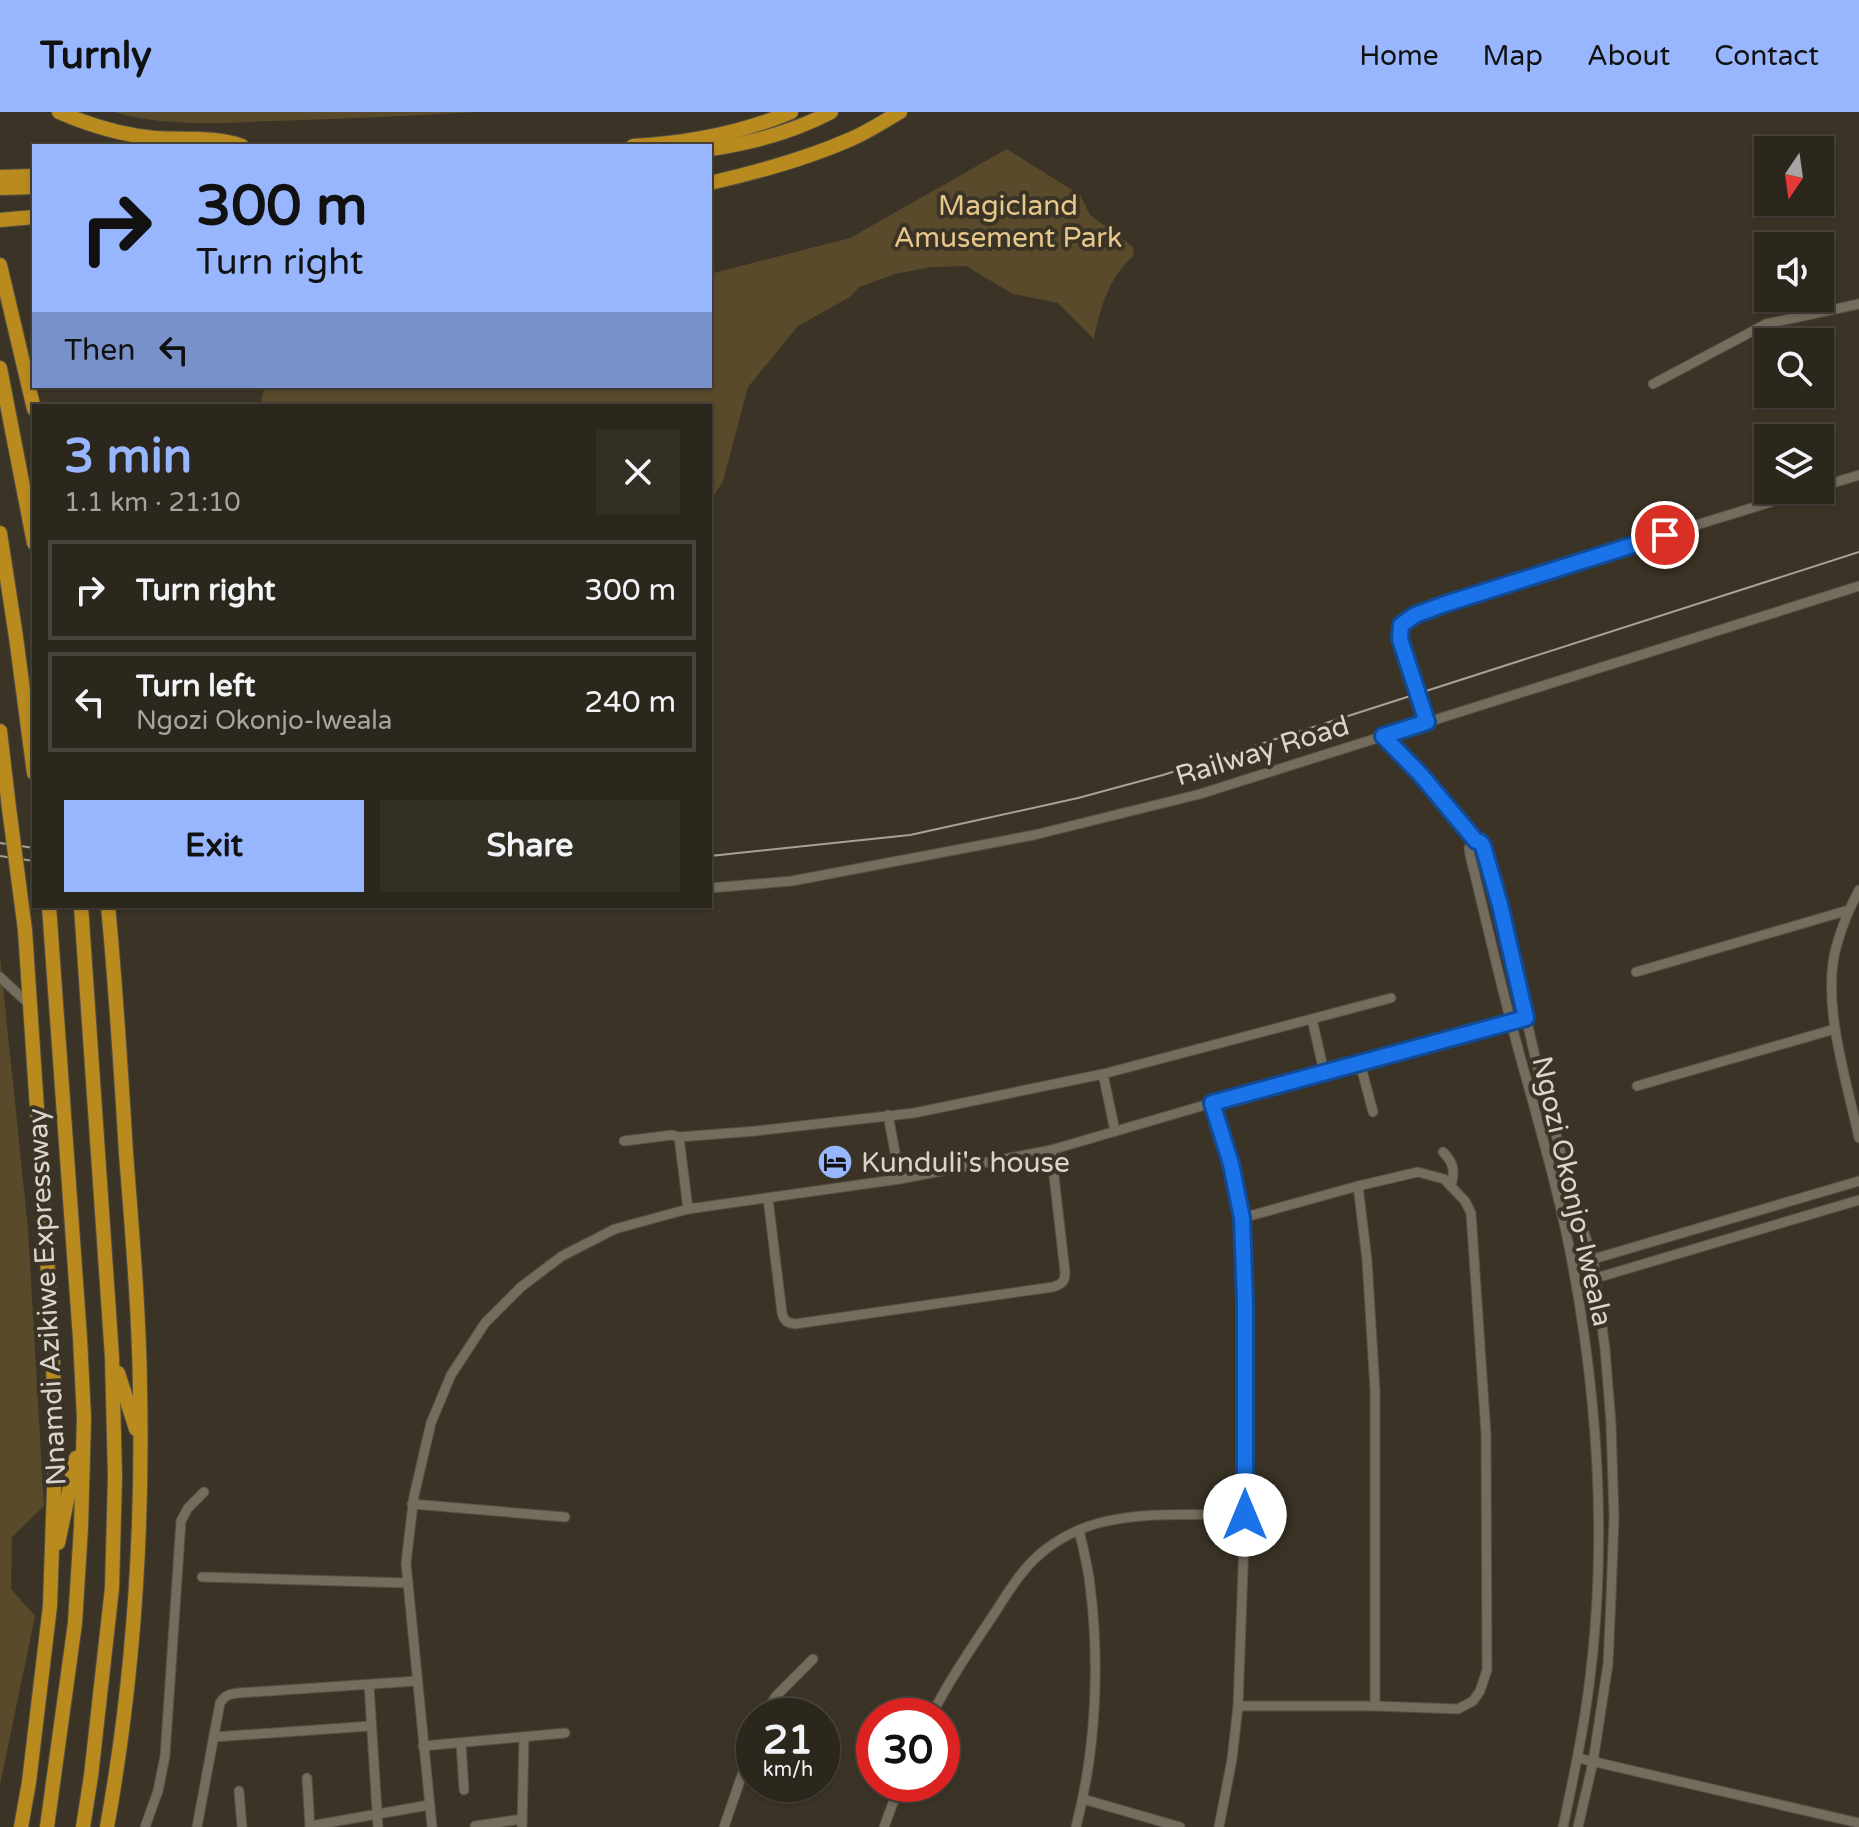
<!DOCTYPE html>
<html lang="en">
<head>
<meta charset="utf-8">
<style>
	body { margin:0; font-family:"Varela Round",sans-serif; background:#342f25; color:#f1f3f6; height:100vh; display:flex; flex-direction:column; font-size:30px; white-space:nowrap }
	* { box-sizing:border-box; margin:0 }
	p { font-size:26px; color:#a6a5a3 }
	.icon { flex:none; width:44px; height:44px; fill:none; stroke:currentColor; stroke-width:2; stroke-linecap:round; stroke-linejoin:round }
	.map { position:relative; flex:1; overflow:hidden }
	.sheet { position:absolute; left:32px; top:292px; width:680px; height:504px; display:flex; flex-direction:column; background:#2c271c; border-radius:0px; box-shadow:0 2px 6px #0004,0 0 0 2px #48443b }
	.sheet>* { flex:none }
	.banner { position:absolute; left:32px; top:32px; width:680px; height:244px; border-radius:0px; box-shadow:0 2px 6px #0004,0 0 0 2px #48443b; background:#98b6fd; color:#111; overflow:hidden }
	.needle { width:52px; rotate:193deg }
	.controls { position:absolute; left:1754px; top:24px; display:grid; gap:16px }
	.controls a { display:grid; place-items:center; width:80px; height:80px; border-radius:0px; background:#2c271c; box-shadow:0 2px 6px #0004,0 0 0 2px #48443b; font-size:40px }
	.speed { position:absolute; left:736px; top:1586px; display:flex; gap:16px; font-size:40px; font-weight:700; text-align:center }
	.speed>* { display:grid; place-content:center; width:104px; height:104px; border-radius:50%; background:#2c271c; box-shadow:0 2px 6px #0004,0 0 0 2px #48443b; line-height:1 }
	.speed small { font-size:20px; font-weight:400 }
	.speed .limit { border:12px solid #d22; background:#fff; color:#111 }
	.pin { position:absolute; display:grid; place-items:center; width:68px; height:68px; color:#fff; margin:-34px; border:4px solid #fff; border-radius:50%; box-shadow:0 2px 8px #0007 }
	.me { position:absolute; width:88px; margin:-44px; rotate:0deg; stroke-linejoin:round; filter:drop-shadow(0 0 6px #0008) }
	.turn { display:flex; align-items:center; gap:28px; height:168px; padding:0 32px; font-size:36px }
	.turn .icon { width:104px; height:104px; stroke-width:2.5 }
	.turn b { display:block; font-size:56px; line-height:68px }
	.then { display:flex; align-items:center; height:76px; padding:0 32px; background:#0003; gap:16px; font-size:30px }
	.round { display:grid; place-items:center; flex:none; width:84px; height:84px; border-radius:0px; background:#342f25 }
	.overview { display:flex; align-items:center; justify-content:space-between; height:136px; padding:0 32px }
	h1 { font-size:48px; font-weight:700; line-height:60px; color:#98b6fd }
	.action { display:flex; gap:16px; margin-top:auto; padding:16px 32px }
	.action a { flex:1; height:92px; border-radius:0px; background:#98b6fd; color:#111; font-size:32px; font-weight:700; line-height:92px; text-align:center }
	.action a+a { background:#342f25; color:#f1f3f6 }
	ul { padding:0; list-style:none }
	li { display:flex; align-items:center; gap:24px; height:100px; margin:0 16px 12px; padding:0 16px; border:4px solid #48443b; border-radius:0px }
	li div { flex:1 }
	li b { display:block; font-size:30px }
	li em { font-style:normal }
	header { display:flex; align-items:center; gap:48px; box-sizing:border-box; height:112px; padding:0 40px; background:#98b6fd; color:#111 }
	header strong { font-size:38px }
	nav { display:flex; gap:44px; margin-inline-start:auto; font-size:28px }
	.map>svg:first-child { display:block }
</style>
</head>
<body>
<header>
<strong>Turnly</strong>
<nav><a>Home</a><a>Map</a><a>About</a><a>Contact</a></nav>
</header>
<div class="map">
<svg width="1859" height="1715" viewBox="0 0 1859 1715">
	<rect width="100%" height="100%" fill="#3b3426"/>
	<!-- green -->
	<g fill="#5a4a2c">
		<path d="M114,0H477C409,4 341,7 273,9C220,11 165,15 114,0Z"/>
		<path d="M1007,37L1080,83L1090,103L1133,135L1134,143C1109,165 1100,196 1094,227L1058,191L1013,182L966,154L931,155L895,162L859,175L850,185L798,214L748,275L723,369L710,390V294H260L265,274H710V162L850,126Z"/>
		<polygon points="0,845 28,1117 44,1394 12,1425 11,1477 35,1504 0,1673"/>
	</g>
	<g fill="none" stroke-linecap="round" stroke-linejoin="round">
		<defs>
			<g id="minor">
				<polyline points="1653,272 1766,212 1859,192"/>
				<polyline points="1820,375 1859,363"/>
				<polyline points="1403,536 1400,527 1401,513 1415,503 1521,467 1810,378"/>
				<polyline points="1383,624 1421,663 1476,729"/>
				<polyline points="710,776 792,769 1034,723 1200,682 1859,474"/>
				<path d="M1859,778C1849,797 1841,816 1836,836C1821,891 1847,970 1859,1026"/>
				<polyline points="1636,860 1849,798"/>
				<polyline points="0,865 30,893"/>
				<polyline points="1312,907 1324,960"/>
				<polyline points="1360,951 1373,1000"/>
				<polyline points="1103,962 1115,1019"/>
				<polyline points="1637,974 1835,917"/>
				<polyline points="1212,991 1231,1052 1242,1106 1245,1190 1245,1403 1238,1594 1232,1647 1219,1715"/>
				<polyline points="888,1003 900,1067"/>
				<polyline points="679,1025 688,1097"/>
				<polyline points="624,1029 672,1023 679,1025 756,1019 914,1001 1103,962 1391,886"/>
				<path d="M1443,1040C1454,1051 1455,1059 1451,1074"/>
				<polyline points="1358,1074 1367,1148 1375,1278 1375,1594"/>
				<path d="M768,1087L782,1201C784,1209 787,1211 795,1212L1053,1175C1062,1172 1065,1170 1065,1160L1051,1038"/>
				<polyline points="1573,1153 1859,1069"/>
				<polyline points="1576,1172 1859,1088"/>
				<polyline points="412,1392 565,1405"/>
				<polyline points="202,1465 408,1471"/>
				<polyline points="369,1573 378,1715"/>
				<polyline points="1238,1594 1375,1594 1458,1597 1473,1589 1480,1579 1487,1558 1486,1322 1471,1101 1465,1089 1444,1067 1418,1060 1358,1074 1242,1106"/>
				<polyline points="763,1604 776,1584 813,1547"/>
				<path d="M931,1604C949,1569 970,1538 992,1505C1006,1484 1020,1459 1040,1442C1056,1428 1079,1416 1099,1411C1145,1399 1198,1403 1245,1403"/>
				<polyline points="214,1625 371,1614"/>
				<polyline points="461,1631 464,1678"/>
				<polyline points="423,1634 565,1621"/>
				<polyline points="1578,1646 1859,1711"/>
				<polyline points="307,1666 310,1715"/>
				<polyline points="239,1679 242,1715"/>
				<polyline points="1083,1687 1180,1715"/>
				<polyline points="310,1714 429,1693"/>
				<polyline points="475,1714 522,1707"/>
				<polyline points="145,1715 158,1679 165,1644 181,1409 188,1396 204,1380"/>
				<path d="M197,1715L220,1591C225,1583 230,1582 238,1581L417,1569"/>
				<polyline points="432,1715 406,1451 414,1384 431,1311 451,1263 485,1211 521,1175 562,1144 615,1117 688,1097 900,1067 1051,1038 1212,991 1526,906"/>
				<polyline points="522,1715 524,1625"/>
				<polyline points="724,1715 754,1628"/>
				<polyline points="884,1715 900,1672"/>
				<path d="M1076,1715C1096,1638 1100,1552 1090,1473C1088,1455 1083,1436 1079,1418"/>
				<path d="M1563,1715C1571,1677 1579,1640 1585,1602C1608,1455 1600,1301 1573,1155C1558,1073 1533,994 1512,914C1497,857 1484,800 1470,743L1469,736L1476,729L1480,730L1486,741L1500,793L1537,953L1552,1006L1571,1082L1593,1147L1605,1237L1611,1311L1614,1405L1611,1486L1608,1552L1593,1650L1578,1715"/>
			</g>
			<g id="highway">
				<path d="M59,0C89,13 122,23 155,26C184,28 214,24 242,34"/>
				<path d="M633,34C688,31 741,21 791,0"/>
				<path d="M710,37C751,31 795,19 831,0"/>
				<polyline points="0,65 34,64"/>
				<path d="M710,71C758,60 806,47 851,27C868,20 884,9 900,0"/>
				<polyline points="0,76 34,75"/>
				<polyline points="0,108 34,105"/>
				<polyline points="0,153 34,297"/>
				<polyline points="0,256 34,431"/>
				<polyline points="0,421 16,525 34,661"/>
				<polyline points="0,619 9,696"/>
				<polyline points="81,794 112,1245 115,1365 112,1476 91,1664 83,1715"/>
				<polyline points="118,1261 136,1317"/>
				<polyline points="58,1431 76,1346"/>
				<polyline points="21,1715 29,1670 50,1494 56,1317 50,1191 25,818"/>
				<polyline points="47,1715 75,1511 81,1415 84,1306 80,1226 49,794"/>
				<path d="M107,1715C133,1571 143,1423 140,1276C139,1198 132,1119 126,1041C121,959 116,876 108,794"/>
			</g>
		</defs>
		<!-- minor casing -->
		<use href="#minor" stroke="#555043" stroke-width="11"/>
		<!-- highway casing -->
		<use href="#highway" stroke="#555043" stroke-width="16"/>
		<!-- minor -->
		<use href="#minor" stroke="#746c5d" stroke-width="9"/>
		<!-- highway -->
		<use href="#highway" stroke="#b98b1e" stroke-width="14"/>
		<!-- tram -->
		<g stroke="#a7a298" stroke-width="2">
			<polyline points="0,731 34,736"/>
			<polyline points="0,744 34,749"/>
			<polyline points="710,744 910,723 1078,686 1163,663 1348,604 1859,440"/>
		</g>
		<defs>
			<polyline id="minor-bridge" points="1403,536 1427,610"/>
			<polyline id="highway-bridge" points="9,696 25,818"/>
		</defs>
		<!-- minor-bridge casing -->
		<use href="#minor-bridge" stroke="#555043" stroke-width="11" stroke-linecap="butt"/>
		<!-- highway-bridge casing -->
		<use href="#highway-bridge" stroke="#555043" stroke-width="16" stroke-linecap="butt"/>
		<!-- minor-bridge -->
		<use href="#minor-bridge" stroke="#746c5d" stroke-width="9"/>
		<!-- highway-bridge -->
		<use href="#highway-bridge" stroke="#b98b1e" stroke-width="14"/>
	</g>
	<g fill="none" stroke-linecap="round" stroke-linejoin="round">
		<defs>
			<polyline id="route" points="1245,1403 1245,1190 1242,1106 1231,1052 1212,991 1526,906 1500,793 1483,734 1480,730 1476,729 1421,663 1383,624 1427,610 1400,527 1401,513 1415,503 1445,492 1665,423"/>
		</defs>
		<!-- route casing -->
		<use href="#route" stroke="#114b97" stroke-width="20"/>
		<!-- route -->
		<use href="#route" stroke="#1a73e8" stroke-width="14"/>
	</g>
	<!-- icons -->
	<defs>
		<symbol id="hotel-disc" viewBox="-11 -11 22 22"><circle r="9.5" fill="#98b6fd" stroke="#3b3426"/><path d="M-6-4.5h1.5V1H6V5H4.5V3h-9V5H-6ZM-4 0a1.8 1.8 0 1 1 3.6 0ZM.5 0V-2.5h3Q6-2.5 6 0Z" fill="#111"/></symbol>
	</defs>
	<g fill-rule="evenodd">
		<use href="#hotel-disc" x="815" y="1030" width="40" height="40"/>
	</g>
	<g text-anchor="middle" stroke-width="8" stroke-linejoin="round" paint-order="stroke">
		<!-- park labels -->
		<g font-size="28" fill="#e6c78a" stroke="#3b3426">
			<text x="1008" y="103">Magicland<tspan x="1008" dy="32">Amusement Park</tspan></text>
		</g>
		<!-- street labels -->
		<g font-size="28" fill="#d9d5cc" stroke="#3b3426">
			<text transform="translate(1262 638) rotate(-17)" y="10">Railway Road</text>
			<text transform="translate(1573 1079) rotate(77)" y="10">Ngozi Okonjo-Iweala</text>
			<text transform="translate(46 1185) rotate(-93)" y="10">Nnamdi Azikiwe Expressway</text>
		</g>
		<!-- poi labels -->
		<g font-size="28" fill="#d9d5cc" stroke="#3b3426" text-anchor="start">
			<text x="861" y="1060">Kunduli's house</text>
		</g>
	</g>
</svg>
<div class="controls">
<a><svg class="needle" viewBox="-14 -14 28 28"><path d="M0-13l5 13h-10z" fill="#e53935"/><path d="M0 13l5-13h-10z" fill="#a6a5a3"/></svg></a>
<a><svg class="icon" aria-label="sound" viewBox="0 0 24 24"><path d="M4 9h4l5-4v14l-5-4H4zM17 9q2 3 0 6"/></svg></a>
<a><svg class="icon" aria-label="search" viewBox="0 0 24 24"><circle cx="10" cy="10" r="6"/><path d="M15 15l6 6"/></svg></a>
<a><svg class="icon" aria-label="layers" viewBox="0 0 24 24"><path d="M12 4l9 5-9 5-9-5zM3 14l9 5 9-5"/></svg></a>
</div>
<div class="speed"><div>21<small>km/h</small></div><div class="limit">30</div></div>
<div class="pin" style="left:1665px;top:423px;background:#d93025"><svg class="icon" aria-label="arrive" viewBox="0 0 24 24"><path d="M6 21V4h12l-3 4 3 4H6"/></svg></div>
<svg class="me" style="left:1245px;top:1403px" viewBox="-20 -20 40 40"><circle r="19" fill="#fff"/><path d="M0-13L10 11 0 6-10 11z" fill="#1a73e8"/></svg>
<div class="banner">
<div class="turn"><svg class="icon" aria-label="right" viewBox="0 0 24 24"><path d="M7 20v-9h11M14 6l5 5-5 5"/></svg><div><b>300 m</b>Turn right</div></div>
<div class="then">Then<svg class="icon" aria-label="left" viewBox="0 0 24 24"><path d="M17 20v-9H6M10 6l-5 5 5 5"/></svg></div>
</div>
<section class="sheet">
<div class="overview"><div><h1>3 min</h1><p>1.1 km · 21:10</p></div><a class="round"><svg class="icon" aria-label="close" viewBox="0 0 24 24"><path d="M6 6l12 12M18 6L6 18"/></svg></a></div>
<ul>
<li><svg class="icon" aria-label="right" viewBox="0 0 24 24"><path d="M7 20v-9h11M14 6l5 5-5 5"/></svg><div><b>Turn right</b></div><em>300 m</em></li>
<li><svg class="icon" aria-label="left" viewBox="0 0 24 24"><path d="M17 20v-9H6M10 6l-5 5 5 5"/></svg><div><b>Turn left</b><p>Ngozi Okonjo-Iweala</p></div><em>240 m</em></li>
</ul>
<div class="action"><a>Exit</a><a>Share</a></div>
</section>
</div>
</body>
</html>
